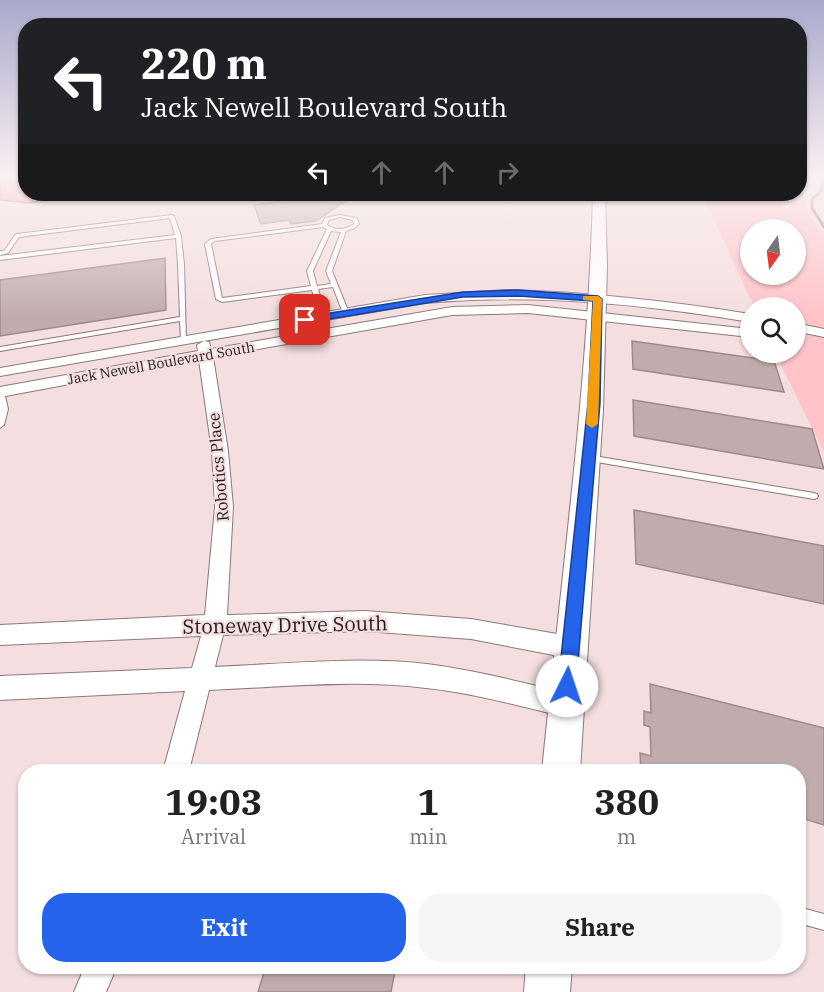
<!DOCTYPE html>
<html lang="en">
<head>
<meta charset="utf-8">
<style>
	body { margin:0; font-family:"IBM Plex Serif",serif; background:#f6f6f6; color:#202124; height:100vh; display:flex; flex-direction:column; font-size:22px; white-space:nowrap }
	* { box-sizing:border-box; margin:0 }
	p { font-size:20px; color:#757577 }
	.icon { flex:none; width:33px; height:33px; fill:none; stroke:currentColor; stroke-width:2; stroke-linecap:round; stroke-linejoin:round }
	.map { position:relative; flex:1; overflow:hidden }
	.drawer { position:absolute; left:18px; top:764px; width:788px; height:210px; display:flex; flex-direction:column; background:#fff; border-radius:24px; box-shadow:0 2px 4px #0004 }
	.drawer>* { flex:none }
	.top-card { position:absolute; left:18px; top:18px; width:789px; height:183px; border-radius:24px; box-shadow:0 2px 4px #0004; background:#202124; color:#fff; overflow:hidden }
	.needle { width:39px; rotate:194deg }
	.fabs { position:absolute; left:740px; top:219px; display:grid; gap:12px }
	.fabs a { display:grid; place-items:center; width:66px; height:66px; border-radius:50%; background:#fff; box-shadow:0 2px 4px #0004; font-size:30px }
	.pin { position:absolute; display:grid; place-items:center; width:51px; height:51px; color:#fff; margin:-26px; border-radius:12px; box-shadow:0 3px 9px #0006 }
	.me { position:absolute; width:66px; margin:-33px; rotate:4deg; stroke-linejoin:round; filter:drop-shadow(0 0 4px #0008) }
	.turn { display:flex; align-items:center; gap:21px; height:126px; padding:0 24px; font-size:27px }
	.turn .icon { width:78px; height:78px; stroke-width:2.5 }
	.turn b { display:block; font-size:42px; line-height:51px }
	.lanes { display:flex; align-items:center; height:57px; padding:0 24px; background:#0003; justify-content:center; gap:30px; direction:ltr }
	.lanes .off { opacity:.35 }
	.eta { display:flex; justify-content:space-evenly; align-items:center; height:102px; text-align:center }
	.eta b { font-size:36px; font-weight:700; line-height:42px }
	.button { display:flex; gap:12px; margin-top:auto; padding:12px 24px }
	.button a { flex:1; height:69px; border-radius:24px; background:#2563eb; color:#fff; font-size:24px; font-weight:700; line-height:69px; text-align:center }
	.button a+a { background:#f6f6f6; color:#202124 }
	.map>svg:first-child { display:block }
</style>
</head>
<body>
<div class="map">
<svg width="824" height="992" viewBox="0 0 824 992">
	<rect width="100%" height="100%" fill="#f4dedf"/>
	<!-- green -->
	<path fill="#ffc3c8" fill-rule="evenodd" d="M800,187L807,201L808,215L824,234V452L775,353L795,352V308L754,307L702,194H800ZM750,230H795V274H750Z"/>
	<!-- water -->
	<polygon fill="#eb96a0" stroke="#af7178" stroke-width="1.5" points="0,178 25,178 26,194 116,194 56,198 29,203 0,200"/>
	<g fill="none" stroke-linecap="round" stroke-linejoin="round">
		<!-- stream -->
		<polyline stroke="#af7178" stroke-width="3" points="823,178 821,191 812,199 812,208 824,227"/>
	</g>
	<!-- building -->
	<g fill="#c1acad" stroke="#9e8a8b" stroke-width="1.5">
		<polygon points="327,195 347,200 316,221 291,224 289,220 261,224 254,205"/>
		<polygon points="165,258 166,310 0,336 0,280"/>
		<polygon points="632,341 774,361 784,392 633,369"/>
		<polygon points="633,400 812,429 824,469 634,436"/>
		<polygon points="634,510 824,546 824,604 636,564"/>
		<polygon points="650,684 824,728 824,825 798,817 798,771 641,771 640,753 651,756 650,727 644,725 644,711 651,713"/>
		<polygon points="266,966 396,966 391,992 258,992"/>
	</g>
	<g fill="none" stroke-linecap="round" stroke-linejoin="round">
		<defs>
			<g id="lane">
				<polygon points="172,215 174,216 181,236 184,264 186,342 184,343 181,341 180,321 0,351 0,347 180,317 178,264 176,238 0,260 0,256 175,235 170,218 19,237 8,253 0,255 0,251 4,251 15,235 17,234"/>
				<path d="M340,215L357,218L359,224L355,228L346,231L332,271L349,313L348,314L343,313L333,287L318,289L326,317L323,319L320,317L312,290L222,302L216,299L205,244L211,239L322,224L325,218ZM340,217L353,220L354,224C345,230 336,231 327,225L329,220ZM323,227L327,229L307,271L311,286L222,298L211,244L215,241ZM331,231L341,232L326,271L331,284L317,286L313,271Z"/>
				<polygon points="0,390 4,392 8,409 4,425 0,428"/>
				<polygon points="588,455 814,493 817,494 818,496 817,498 814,499 585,460 584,458 585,456"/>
				<polygon points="798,907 824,914 824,930 798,923"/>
			</g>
			<g id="street">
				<path d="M506,290C588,292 669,301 750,314V322C642,304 535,293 425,303L0,376V368L425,295Z"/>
				<path d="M528,305L750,329V337L528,313L452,315L213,357L228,451L233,507L227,615L365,611L471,619L569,636L577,639L580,647L577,655L569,658L471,639L365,631L223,635L215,667C285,664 357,656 427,664C474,670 520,682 566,693L575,696L578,705L575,714L566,717C520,706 473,693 426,688C354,679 281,687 209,690L189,771H163L185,691L0,700V676L192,668L201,636L0,645V625L205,615L215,507L212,451L199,360L0,397V387L198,351L197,345L204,341L209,342L211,349L452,307Z"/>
				<polygon points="795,323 824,329 824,337 795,331"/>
				<polygon points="85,966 117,966 106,992 74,992"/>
			</g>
			<g id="secondary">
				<path d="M593,194H605L607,266L603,410L580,771H542C561,579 588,387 593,194Z"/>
				<polygon points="526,966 572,966 570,992 524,992"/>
			</g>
		</defs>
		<!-- lane casing -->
		<use href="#lane" stroke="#8c7879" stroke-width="2"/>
		<!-- street casing -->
		<use href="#street" stroke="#8c7879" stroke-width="2"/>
		<!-- secondary casing -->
		<use href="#secondary" stroke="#8c7879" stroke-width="2"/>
		<!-- lane -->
		<use href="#lane" fill="#fff" fill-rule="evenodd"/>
		<!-- street -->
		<use href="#street" fill="#fff" fill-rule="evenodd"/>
		<!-- secondary -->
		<use href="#secondary" fill="#fff" fill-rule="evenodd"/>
	</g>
	<!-- sky -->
	<linearGradient id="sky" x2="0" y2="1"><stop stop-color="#a9a8cb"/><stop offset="0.56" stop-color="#faf0f1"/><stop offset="1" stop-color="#faf0f1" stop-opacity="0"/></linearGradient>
	<rect width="824" height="316" fill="url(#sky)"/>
	<!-- route -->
	<polygon fill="#2563eb" stroke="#184099" stroke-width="1.5" points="518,290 598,296 602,299 600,403 576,686 573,692 567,695 560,692 558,686 588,403 593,301 518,296 463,297 305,323 300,320 305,317 463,292"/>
	<!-- slow -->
	<polygon fill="#f59e0b" points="583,296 598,296 602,299 598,424 592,428 586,424 593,301 583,300"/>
	<g text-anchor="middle" stroke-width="4.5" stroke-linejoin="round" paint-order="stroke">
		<!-- far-street labels -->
		<g font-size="14" fill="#231b1c" stroke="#f4dedf">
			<text transform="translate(161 363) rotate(-10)" y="5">Jack Newell Boulevard South</text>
		</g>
		<!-- street labels -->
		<g font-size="16" fill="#231b1c" stroke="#f4dedf">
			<text transform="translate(218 467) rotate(-95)" y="6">Robotics Place</text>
		</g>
		<!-- near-street labels -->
		<g font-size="20" fill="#231b1c" stroke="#f4dedf">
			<text transform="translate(285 625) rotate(-1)" y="7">Stoneway Drive South</text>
		</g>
	</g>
</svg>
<div class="fabs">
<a><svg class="needle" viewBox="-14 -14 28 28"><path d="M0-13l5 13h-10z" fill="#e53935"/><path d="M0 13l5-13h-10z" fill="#757577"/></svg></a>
<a><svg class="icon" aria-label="search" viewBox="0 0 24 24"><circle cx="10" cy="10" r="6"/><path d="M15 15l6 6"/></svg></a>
</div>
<div class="pin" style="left:305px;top:320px;background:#d93025"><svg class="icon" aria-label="arrive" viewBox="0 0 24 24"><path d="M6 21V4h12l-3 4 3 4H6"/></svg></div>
<svg class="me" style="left:567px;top:686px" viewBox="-20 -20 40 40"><circle r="19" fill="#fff"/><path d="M0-13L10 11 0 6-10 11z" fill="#2563eb"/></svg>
<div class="top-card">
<div class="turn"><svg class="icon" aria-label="left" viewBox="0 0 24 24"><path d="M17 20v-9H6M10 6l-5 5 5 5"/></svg><div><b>220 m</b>Jack Newell Boulevard South</div></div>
<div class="lanes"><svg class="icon" aria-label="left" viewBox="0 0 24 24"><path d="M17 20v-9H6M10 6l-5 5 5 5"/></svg><svg class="icon off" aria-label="ahead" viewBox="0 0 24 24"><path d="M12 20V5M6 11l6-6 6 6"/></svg><svg class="icon off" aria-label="ahead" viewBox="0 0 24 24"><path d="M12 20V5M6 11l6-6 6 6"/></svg><svg class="icon off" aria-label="right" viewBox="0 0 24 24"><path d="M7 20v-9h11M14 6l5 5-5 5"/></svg></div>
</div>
<section class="drawer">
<div class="eta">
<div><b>19:03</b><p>Arrival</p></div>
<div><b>1</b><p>min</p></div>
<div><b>380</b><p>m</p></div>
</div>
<div class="button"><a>Exit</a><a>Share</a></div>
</section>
</div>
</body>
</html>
